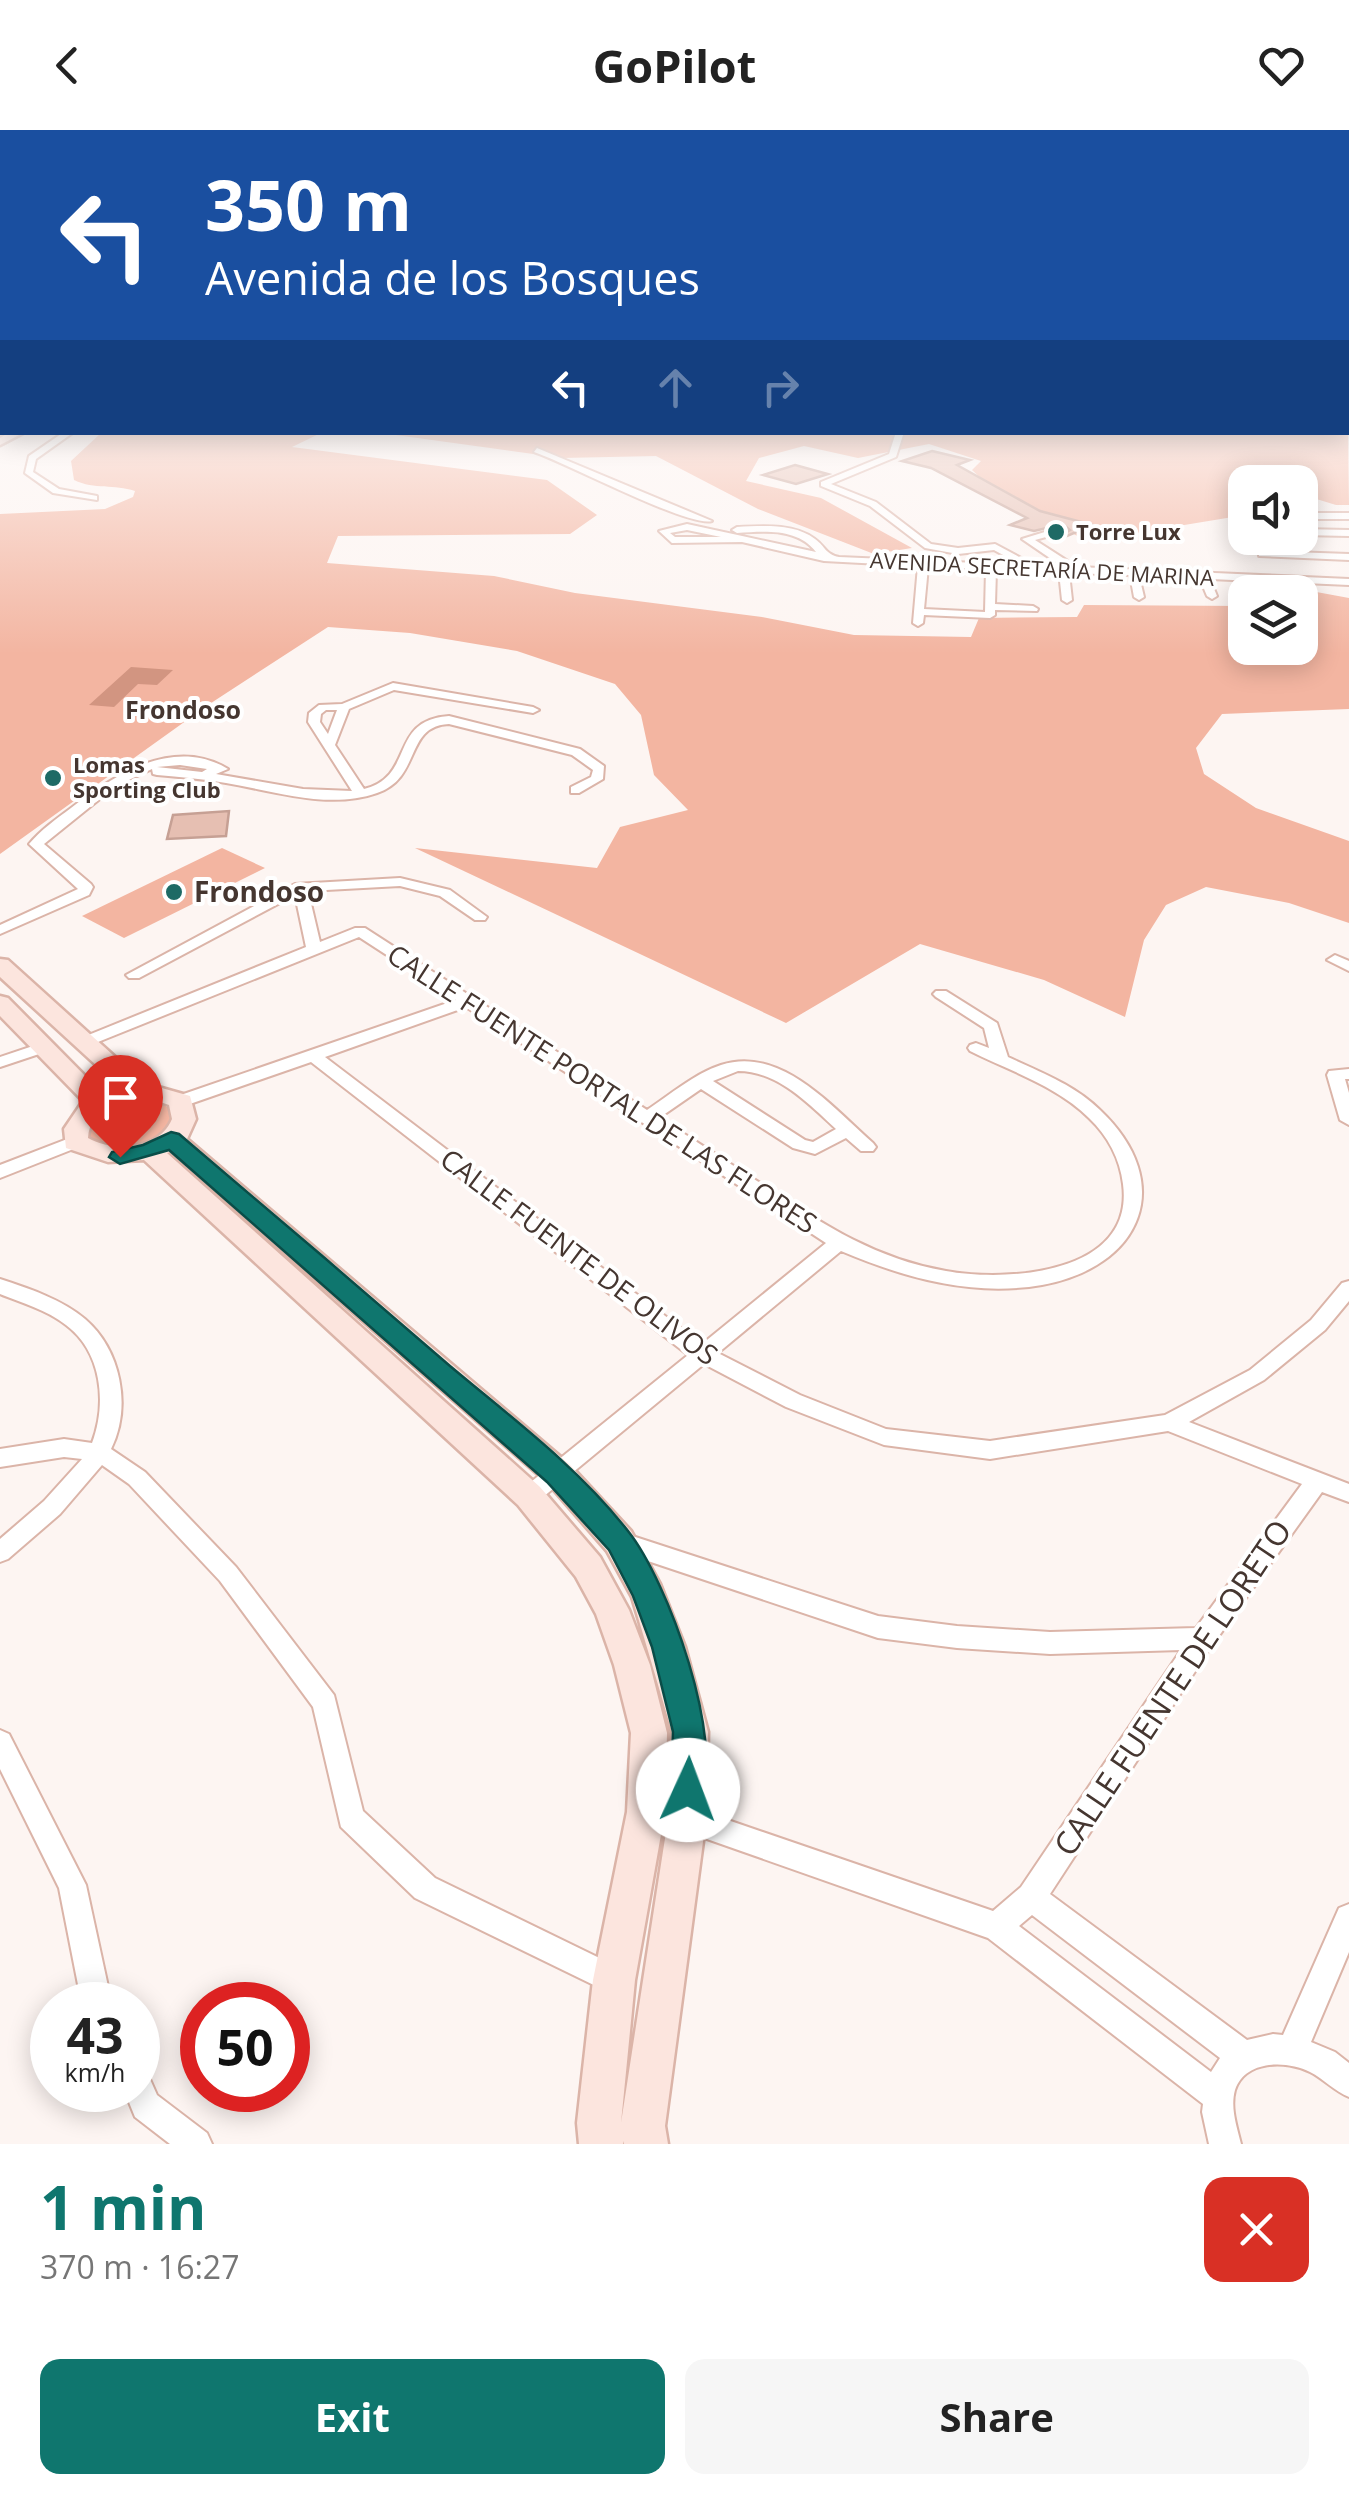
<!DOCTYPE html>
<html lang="en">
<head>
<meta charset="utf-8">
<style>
	body { margin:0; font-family:"Open Sans",sans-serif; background:#f6f6f6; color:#222; height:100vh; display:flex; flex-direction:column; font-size:38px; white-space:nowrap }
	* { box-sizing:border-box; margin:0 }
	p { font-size:32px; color:#767676 }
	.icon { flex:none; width:55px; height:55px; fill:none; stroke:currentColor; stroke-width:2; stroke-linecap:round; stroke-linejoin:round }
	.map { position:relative; height:2014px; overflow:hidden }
	.sheet { display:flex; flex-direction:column; background:#fff; flex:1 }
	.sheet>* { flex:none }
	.banner { position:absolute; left:0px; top:0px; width:1350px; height:305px; box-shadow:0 5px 25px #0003; background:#1a4fa0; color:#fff; overflow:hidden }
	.tools { position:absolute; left:1228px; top:335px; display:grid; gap:20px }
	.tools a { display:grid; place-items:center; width:90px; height:90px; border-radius:20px; background:#fff; box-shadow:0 5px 25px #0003; font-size:50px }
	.speed { position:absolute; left:30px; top:1852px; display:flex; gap:20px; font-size:50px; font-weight:700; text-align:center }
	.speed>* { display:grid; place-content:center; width:130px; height:130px; border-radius:50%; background:#fff; box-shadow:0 5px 25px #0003; line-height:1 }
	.speed small { font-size:25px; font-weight:400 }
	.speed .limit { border:15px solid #d22; background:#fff; color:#111 }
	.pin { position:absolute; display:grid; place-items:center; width:85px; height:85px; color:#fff; margin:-102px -42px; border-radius:50% 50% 50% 0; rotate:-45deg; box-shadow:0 0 10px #0007 }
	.pin .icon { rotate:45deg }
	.me { position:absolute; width:110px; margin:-55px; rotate:2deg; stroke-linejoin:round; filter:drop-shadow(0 0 8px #0008) }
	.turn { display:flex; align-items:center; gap:35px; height:210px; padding:0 40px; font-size:45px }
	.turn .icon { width:130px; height:130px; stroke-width:2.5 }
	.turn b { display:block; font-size:70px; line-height:85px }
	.lanes { display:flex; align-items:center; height:95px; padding:0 40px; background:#0003; justify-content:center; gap:50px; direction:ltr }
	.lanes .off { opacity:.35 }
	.round { display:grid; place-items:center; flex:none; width:105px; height:105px; border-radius:20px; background:#f6f6f6 }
	.summary { display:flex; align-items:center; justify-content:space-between; height:170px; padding:0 40px }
	h1 { font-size:60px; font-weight:700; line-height:75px; color:#0f766e }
	.button { display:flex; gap:20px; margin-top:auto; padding:20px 40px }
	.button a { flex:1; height:115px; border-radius:20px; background:#0f766e; color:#fff; font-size:40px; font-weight:700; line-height:115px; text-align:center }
	.button a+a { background:#f6f6f6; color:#222 }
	header { display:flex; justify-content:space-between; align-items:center; height:130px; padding:0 40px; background:#fff; font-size:45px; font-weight:700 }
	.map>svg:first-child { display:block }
</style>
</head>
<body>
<header><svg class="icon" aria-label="back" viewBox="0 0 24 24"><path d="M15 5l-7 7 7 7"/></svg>GoPilot<svg class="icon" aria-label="heart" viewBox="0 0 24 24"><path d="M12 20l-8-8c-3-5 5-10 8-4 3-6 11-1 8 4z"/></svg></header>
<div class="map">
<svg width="1349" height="2014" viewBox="0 0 1349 2014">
	<rect width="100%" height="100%" fill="#fdf5f2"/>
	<!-- green -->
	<g fill="#f3b5a1">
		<polygon points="1348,302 1349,375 1336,375 1300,364 1300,352 1245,352 1245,385 1087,411 999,365 972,340 981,331 929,314 858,328 804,316 759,328 746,351 821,368 912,418 874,424 758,379 656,326 562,328 381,303"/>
		<path d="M101,303H321L292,317L547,350L597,385L570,404L338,406L327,433L494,446L575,463L762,487L854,505L971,507L979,488L1077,487L1084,475L1245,476V518H1300V465L1311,461L1349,468V579L1222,584L1196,618L1204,644L1256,678L1349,711V793L1289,773L1206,757L1166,775L1144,810L1125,887L1044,850L920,814L786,893L415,718L597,738L620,697L688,680L654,645L641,585L615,554L517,521L410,503L328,497L208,575L0,724V384L105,379L133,367L135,361C114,354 95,360 74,350L71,331Z"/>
		<polygon points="222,718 265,738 124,808 82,786"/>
		<path d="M131,969L157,970L173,981L174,989C159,1013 105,1039 88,1003L96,986Z"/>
	</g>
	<!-- water -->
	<polygon fill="#d29581" points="131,537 173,540 157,555 138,554 114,577 89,575"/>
	<!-- building -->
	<g fill="#e6bfb2" stroke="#c6a094" stroke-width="2.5">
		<polygon points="932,321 970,330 957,335 1040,381 1093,395 1060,409 1057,408 1070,400 1063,394 1034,401 1010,395 1027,388 931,338 902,331"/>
		<polygon points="795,335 828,344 796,354 763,345"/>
		<polygon points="229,681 226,706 167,709 173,685"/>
	</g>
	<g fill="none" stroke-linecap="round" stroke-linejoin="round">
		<defs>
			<g id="minor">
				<rect x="1348" y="247" width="1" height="4"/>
				<rect x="0" y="271" width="2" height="5"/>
				<polygon points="64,302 74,302 36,329 33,342 59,359 97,366 97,370 53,363 25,343 29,326"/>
				<path d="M896,302H904L896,327L831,354L876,372L931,414L958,418L995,414L1036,436L1063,437L1022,409L1061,397L1066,400L1064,402L1035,410L1077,437L1349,449V455L1210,449L1217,466L1212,469L1207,466L1200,449L1139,446L1144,467L1139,470L1134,467L1130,445L1069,443L1072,470L1067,473L1062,470L1059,442L996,440L995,474L1033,476L1038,479L1037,481L995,480V485L990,488L924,485L923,493L918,496L913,493L918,436L824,431L742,412L672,413L659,401L687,394L816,422C798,398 765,401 737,403L732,400L737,397C762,396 794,393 815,409C826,417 825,424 839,427L1021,435L994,420L958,424L925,418L870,376L821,356V352L889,324ZM687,400L721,407H675L670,403ZM928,437L986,439L985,482L924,479Z"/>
				<path d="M537,318L712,391C689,398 567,333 534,322Z"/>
				<rect x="1300" y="383" width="49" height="6"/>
				<polygon points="1237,397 1245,397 1245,403 1234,402 1232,400"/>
				<polygon points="1300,399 1349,400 1349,406 1300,405"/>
				<polygon points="1262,421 1349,424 1349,430 1259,426 1259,422"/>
				<path d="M393,553L533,577L539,580L533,583L394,560L349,579L335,615L364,659C416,646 388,590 449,586L580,619L604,636L603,649L579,663H571V657L591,647L593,640L572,625L449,594C404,596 422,648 377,663C329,680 274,661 226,653C203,649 180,647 157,645L153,644L152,639L116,656L44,714L91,754L93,757L89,765L0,804V795L78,759L29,714C41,700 56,689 71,678C114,645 174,606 228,639L216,644L303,659L352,661L308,592L309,583L319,575L342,574ZM326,580H337L328,604L320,592L321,584ZM180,635L207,639L202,642L157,637Z"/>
				<path d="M400,748L450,760L487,787L485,790H475L440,766L400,756L308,761L320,812L355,798H365L647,980C671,964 694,944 721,935C781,915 833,978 873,1013L876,1017L873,1021H861L846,1008L815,1024L793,1018L701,959L659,988C696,1011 732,1035 768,1058C826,1096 876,1129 946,1141C1006,1152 1135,1145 1123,1054C1120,1029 1108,1006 1089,988C1057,956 1010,941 970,921L968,918L970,915L976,913L989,918L984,898L936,867L933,864L936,861H946L997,893L1008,927C1040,942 1075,955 1100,980C1178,1054 1141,1137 1042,1155C972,1167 905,1148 841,1121L718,1223L800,1265L886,1299L990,1311L1165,1285L1250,1240L1311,1190L1342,1153L1349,1151V1171L1325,1200L1264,1250L1189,1292L1349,1354V1372L1322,1362L1211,1517L1050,1764L1247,1910L1273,1904L1283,1905L1339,1778L1349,1774V1822L1311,1912L1335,1922L1349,1933V1967C1334,1961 1324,1949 1310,1942C1286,1930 1245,1930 1235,1960C1230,1978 1237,1997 1241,2014H1209L1202,1982L1203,1974L988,1808L687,1702L637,1691L633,1682L637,1673L646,1669L687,1676L993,1781L1021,1757L1181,1520L1050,1524L957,1518L878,1508L612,1419L608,1412L612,1405L620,1402L878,1486L957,1496L1050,1502L1196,1498L1302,1354L1168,1301L990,1329L884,1315L786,1277L704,1234L537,1372L529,1375L521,1372L518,1366L521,1360L688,1225L311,932L187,975L181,976L172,971L175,967L456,870L359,807L93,914H81L79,911L81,908L306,817L295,765L139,848H129L126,845L295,754ZM466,877L826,1113L702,1214L325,927ZM738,941C778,941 809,974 836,999L813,1012L805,1010L713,951ZM1032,1785L1220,1928L1211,1942L1019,1796Z"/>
				<polygon points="1335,825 1349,831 1349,841 1327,830"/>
				<polygon points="45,912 53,917 51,920 0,937 0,927"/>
				<polygon points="1349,939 1349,949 1345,949 1349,963 1349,995 1340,990 1327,945 1329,941"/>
				<polygon points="75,1006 81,1008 84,1012 81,1016 0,1048 0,1035"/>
				<path d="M0,1149C28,1158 63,1170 85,1189C121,1220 132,1277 111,1319L145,1342L236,1437L334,1565L363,1681L435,1748L624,1840L629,1850L624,1860L614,1865L604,1860L415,1768L341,1697L313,1577L220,1451L129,1354L102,1335L60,1384L8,1429L0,1432V1409L44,1371L82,1329L64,1327L0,1337V1319L64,1309L92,1313C107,1273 102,1222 66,1195C47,1180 22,1173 0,1164Z"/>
				<polygon points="0,1600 9,1604 86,1755 112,1875 82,1875 59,1758 0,1639"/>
				<polygon points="138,1943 149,1947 157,1965 207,2003 212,2014 170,2014 135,1987 124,1960 138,1960"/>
			</g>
			<g id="secondary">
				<rect x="1348" y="272" width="1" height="7"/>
				<polygon points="10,302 25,302 0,315 0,308"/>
				<path d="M0,829L8,830L144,953L190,966L196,989L187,1009L569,1334L631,1401L660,1454L685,1517L708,1602L706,1689L665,1996L668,2014H624L623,2011V2014H579L577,1993L593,1850L627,1682L631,1603L614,1535L596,1484L576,1447L518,1375L144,1030L108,1032L66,1018L64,999L83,971L0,886V866L8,868L101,962L120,957L0,847ZM146,967L169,975L172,989C159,1020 115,1023 88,1008C90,978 120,969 146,967ZM170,1022L547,1352L607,1421L632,1467L672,1602L668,1689L621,1993L635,1850L665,1682L667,1603L650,1535L629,1480L600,1427L540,1357L167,1023Z"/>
			</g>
		</defs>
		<!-- minor casing -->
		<use href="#minor" stroke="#dbb4a8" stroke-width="4"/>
		<!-- secondary casing -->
		<use href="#secondary" stroke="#dbb4a8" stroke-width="5"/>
		<!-- minor -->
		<use href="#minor" fill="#fff" fill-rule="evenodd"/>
		<!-- secondary -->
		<use href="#secondary" fill="#fce5de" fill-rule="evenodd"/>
	</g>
	<!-- sky -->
	<linearGradient id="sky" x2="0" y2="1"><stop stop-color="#9fa8bf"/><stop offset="0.46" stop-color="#fefaf9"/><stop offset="1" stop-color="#fefaf9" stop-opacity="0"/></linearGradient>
	<rect width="1349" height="524" fill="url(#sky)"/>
	<!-- route -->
	<path fill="#0f766e" stroke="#0a4d48" stroke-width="2.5" d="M171,1002L179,1004C270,1081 360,1158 450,1236C512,1288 578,1337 628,1401C668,1451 726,1612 700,1672L688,1677L676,1672L671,1660L673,1602L652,1517L633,1466L609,1420L547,1352L169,1020L120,1034L109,1027L112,1022L143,1015Z"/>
	<!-- markers -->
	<g fill="#1e6a65" stroke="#fff" stroke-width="4">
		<circle cx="1056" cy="402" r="10"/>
		<circle cx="53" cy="648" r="10"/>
		<circle cx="174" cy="762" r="10"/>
	</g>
	<g text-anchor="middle" stroke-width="8" stroke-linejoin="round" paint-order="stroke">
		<!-- far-poi labels -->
		<g font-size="22" font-weight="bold" fill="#453630" stroke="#fff" text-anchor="start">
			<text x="1076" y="410">Torre Lux</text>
			<text x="73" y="643">Lomas<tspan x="73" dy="25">Sporting Club</tspan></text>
		</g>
		<!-- far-street labels -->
		<g font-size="22" fill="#453630" stroke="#fff">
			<text transform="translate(1042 439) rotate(3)" y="8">AVENIDA SECRETARÍA DE MARINA</text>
		</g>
		<!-- far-neighbourhood labels -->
		<g font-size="25" font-weight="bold" fill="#453630" stroke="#fff">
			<text x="183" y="589">Frondoso</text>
		</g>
		<!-- poi labels -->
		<g font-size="28" font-weight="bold" fill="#453630" stroke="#fff" text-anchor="start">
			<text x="194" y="772">Frondoso</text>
		</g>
		<!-- street labels -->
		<g font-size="28" fill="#453630" stroke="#fff">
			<text transform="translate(602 959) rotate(33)" y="10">CALLE FUENTE PORTAL DE LAS FLORES</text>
			<text transform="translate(579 1127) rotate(37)" y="10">CALLE FUENTE DE OLIVOS</text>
		</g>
		<!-- near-street labels -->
		<g font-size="32" fill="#453630" stroke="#fff">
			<text transform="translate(1173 1558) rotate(-56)" y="11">CALLE FUENTE DE LORETO</text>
		</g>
	</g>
</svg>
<div class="tools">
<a><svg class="icon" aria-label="sound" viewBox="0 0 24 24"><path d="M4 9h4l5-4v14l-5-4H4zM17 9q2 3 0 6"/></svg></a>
<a><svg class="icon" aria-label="layers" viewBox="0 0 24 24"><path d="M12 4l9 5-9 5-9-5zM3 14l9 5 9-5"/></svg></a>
</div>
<div class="speed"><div>43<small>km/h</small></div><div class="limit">50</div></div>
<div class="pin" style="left:120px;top:1027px;background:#d93025"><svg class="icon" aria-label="arrive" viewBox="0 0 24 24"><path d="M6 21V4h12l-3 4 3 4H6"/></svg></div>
<svg class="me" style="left:688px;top:1660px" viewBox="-20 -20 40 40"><circle r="19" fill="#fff"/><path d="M0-13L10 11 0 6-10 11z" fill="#0f766e"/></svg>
<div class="banner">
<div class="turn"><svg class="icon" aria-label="left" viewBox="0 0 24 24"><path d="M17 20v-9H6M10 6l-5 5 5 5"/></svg><div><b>350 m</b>Avenida de los Bosques</div></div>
<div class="lanes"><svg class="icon" aria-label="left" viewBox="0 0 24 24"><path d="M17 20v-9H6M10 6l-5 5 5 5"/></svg><svg class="icon off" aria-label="ahead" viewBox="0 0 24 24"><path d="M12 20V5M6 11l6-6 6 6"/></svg><svg class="icon off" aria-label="right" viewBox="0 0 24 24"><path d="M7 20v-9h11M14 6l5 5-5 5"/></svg></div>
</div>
</div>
<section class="sheet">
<div class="summary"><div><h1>1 min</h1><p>370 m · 16:27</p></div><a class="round" style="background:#d93025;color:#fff"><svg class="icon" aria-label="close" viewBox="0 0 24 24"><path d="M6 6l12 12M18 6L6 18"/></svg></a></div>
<div class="button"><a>Exit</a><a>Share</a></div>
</section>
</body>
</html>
